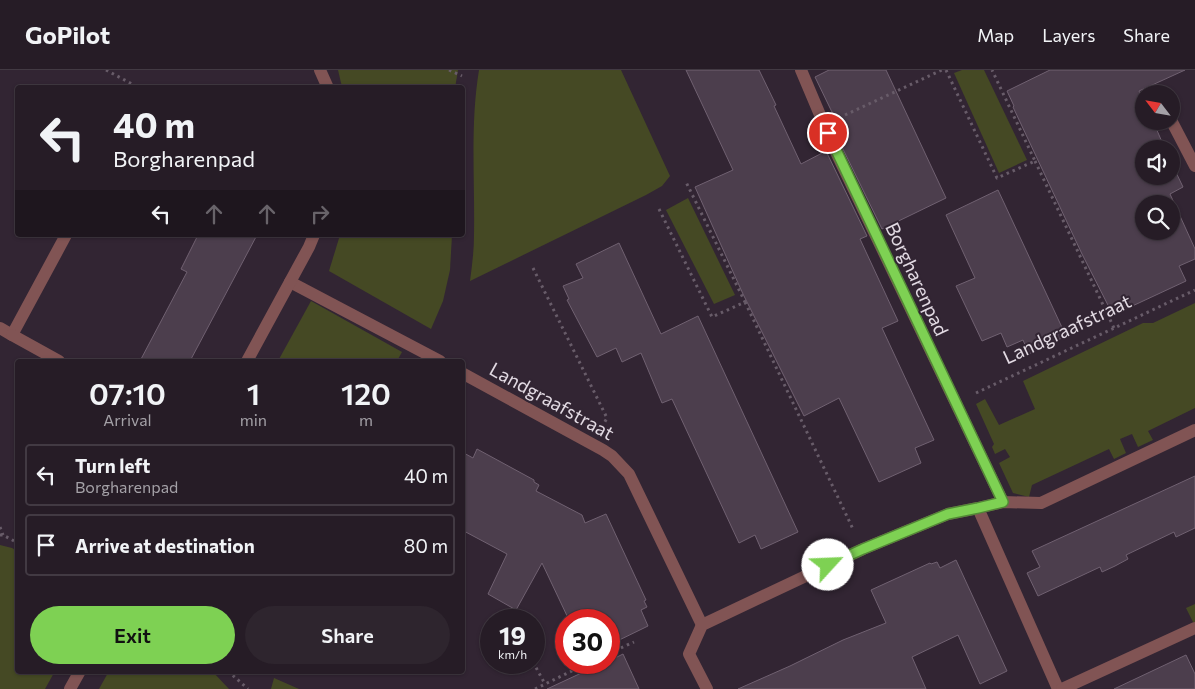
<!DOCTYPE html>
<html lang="en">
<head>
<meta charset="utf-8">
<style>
	body { margin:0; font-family:Commissioner,sans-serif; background:#2e252e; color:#f1f3f6; height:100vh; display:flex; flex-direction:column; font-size:19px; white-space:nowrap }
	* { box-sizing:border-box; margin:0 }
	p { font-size:16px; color:#a4a1a7 }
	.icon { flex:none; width:28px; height:28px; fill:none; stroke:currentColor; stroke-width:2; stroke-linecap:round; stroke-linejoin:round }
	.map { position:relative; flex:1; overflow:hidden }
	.sheet { position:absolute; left:15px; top:289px; width:450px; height:315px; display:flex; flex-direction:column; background:#261c26; border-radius:5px; box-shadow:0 1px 4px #0004,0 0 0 1px #423a43 }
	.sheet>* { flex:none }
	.guide { position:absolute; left:15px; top:15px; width:450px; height:152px; border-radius:5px; box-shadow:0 1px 4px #0004,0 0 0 1px #423a43; background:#261c26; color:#f1f3f6; overflow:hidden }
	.needle { width:32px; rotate:301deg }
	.controls { position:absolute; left:1135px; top:15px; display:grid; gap:10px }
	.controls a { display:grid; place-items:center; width:45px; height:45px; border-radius:50%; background:#261c26; box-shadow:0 1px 4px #0004,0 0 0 1px #423a43; font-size:25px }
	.speed { position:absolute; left:480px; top:539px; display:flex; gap:10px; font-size:25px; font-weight:700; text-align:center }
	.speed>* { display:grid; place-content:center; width:65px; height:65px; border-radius:50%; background:#261c26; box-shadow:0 1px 4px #0004,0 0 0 1px #423a43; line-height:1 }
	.speed small { font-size:12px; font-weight:400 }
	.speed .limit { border:8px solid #d22; background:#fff; color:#111 }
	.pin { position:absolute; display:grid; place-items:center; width:42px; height:42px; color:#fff; margin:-21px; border:2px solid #fff; border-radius:50%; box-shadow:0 1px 5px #0007 }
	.me { position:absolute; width:55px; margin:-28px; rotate:65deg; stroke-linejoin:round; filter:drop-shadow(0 0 4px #0008) }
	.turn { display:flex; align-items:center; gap:18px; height:105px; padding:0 15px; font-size:22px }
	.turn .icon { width:65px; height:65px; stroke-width:2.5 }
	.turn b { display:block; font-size:35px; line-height:42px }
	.lanes { display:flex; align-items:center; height:48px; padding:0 15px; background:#0003; justify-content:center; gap:25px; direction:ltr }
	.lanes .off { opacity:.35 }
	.eta { display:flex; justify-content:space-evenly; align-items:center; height:85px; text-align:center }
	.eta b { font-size:30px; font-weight:600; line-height:35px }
	.action { display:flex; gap:10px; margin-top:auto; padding:10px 15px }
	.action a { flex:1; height:58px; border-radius:30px; background:#7ed153; color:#111; font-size:20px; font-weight:600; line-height:58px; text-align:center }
	.action a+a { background:#2e252e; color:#f1f3f6 }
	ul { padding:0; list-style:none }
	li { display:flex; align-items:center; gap:15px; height:62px; margin:0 10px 8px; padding:0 5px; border:2px solid #423a43; border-radius:5px }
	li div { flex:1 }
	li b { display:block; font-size:19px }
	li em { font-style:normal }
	header { display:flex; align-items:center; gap:30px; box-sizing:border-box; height:70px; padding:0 25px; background:#261c26; border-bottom:1px solid #423a43 }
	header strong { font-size:24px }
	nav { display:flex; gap:28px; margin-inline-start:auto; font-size:18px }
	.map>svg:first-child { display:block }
</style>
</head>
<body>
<header>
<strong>GoPilot</strong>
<nav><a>Map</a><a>Layers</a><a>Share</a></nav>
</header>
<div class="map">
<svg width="1195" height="619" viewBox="0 0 1195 619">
	<rect width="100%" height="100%" fill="#322533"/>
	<!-- green -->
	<g fill="#454924">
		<polygon points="338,0 458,0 455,18 342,17"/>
		<path d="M479,0H621L670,106L662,116L646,125L470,211C472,196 474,181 474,165C475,111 470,54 479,0Z"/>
		<polygon points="962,0 984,0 1027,90 999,103 954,3"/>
		<polygon points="688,128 735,225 714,234 666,140"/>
		<polygon points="340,165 452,165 450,200 443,231 431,259 329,201"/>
		<polygon points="311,231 402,282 397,291 278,291"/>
		<polygon points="1195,233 1195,338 1148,361 1153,370 1138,377 1132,364 1120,369 1126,383 1114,389 1109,379 1032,415 1029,427 1013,423 999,393 1010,387 1005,379 995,384 992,377 994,374 976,334 985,329 999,355 1035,339 1023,311 1143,253 1153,253"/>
		<polygon points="0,475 12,478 17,481 18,601 55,601 45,619 0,619"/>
		<polygon points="1195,534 1195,556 1186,538"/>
		<polygon points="109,601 212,601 229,619 99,619"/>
		<polygon points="274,608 299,619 271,619"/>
	</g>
	<!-- building -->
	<g fill="#4c3e4d" stroke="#706171" fill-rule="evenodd">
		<polygon points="686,0 759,0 776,35 774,36 801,94 826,81 867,166 860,169 898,251 882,258 934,370 915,378 921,393 879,412 839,328 804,346 743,224 695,117 733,100"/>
		<polygon points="829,0 886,0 946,128 882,159 841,75 846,71 815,7"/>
		<path d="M1050,0H1185L1139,21L1144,32V51H1153L1165,79H1144V106H1171V92L1183,117L1170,124L1195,179V189L1179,196L1186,211L1113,245L1082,184L1013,37L1014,36L1007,21ZM1144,134H1171V161H1144Z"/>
		<polygon points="998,120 1066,266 1029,284 1023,270 1007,277 1001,263 982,271 956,216 975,208 946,145"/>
		<polygon points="198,165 257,165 190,291 140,291 187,202 181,199"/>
		<polygon points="619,173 661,264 698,246 798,462 761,479 755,465 739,473 672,329 662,333 641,283 622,292 616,278 597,287 567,230 569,229 563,216 583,208 576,194"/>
		<polygon points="477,379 534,410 534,412 539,415 536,421 582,445 585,453 606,444 646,530 644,531 647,537 641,540 648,556 609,575 609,550 569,550 542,493 516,540 488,524 507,484 462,460 462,382 473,388"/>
		<polygon points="1195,406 1195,458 1176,467 1174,462 1126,485 1128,489 1115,496 1102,502 1100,497 1038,526 1027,503 1040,497 1032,481"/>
		<polygon points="956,490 1007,601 980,614 958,565 912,587 926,619 738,619 790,596 843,570 886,553 871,520 930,493 931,494 937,492 940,498"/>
		<polygon points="623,584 639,619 547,619 605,592 609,592 609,591"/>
		<polygon points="1186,585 1195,604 1195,619 1114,619"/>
	</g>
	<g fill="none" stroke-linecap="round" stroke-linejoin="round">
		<!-- path -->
		<g stroke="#685c69" stroke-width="3" stroke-dasharray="2.5 4" stroke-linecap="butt">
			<polyline points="106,0 132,14 133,18"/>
			<polyline points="449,0 462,6"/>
			<polyline points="946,0 997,108 1035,91 992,0"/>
			<polyline points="845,45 942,0"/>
			<polyline points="1035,91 1114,258"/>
			<polyline points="659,139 712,247 745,232 686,112"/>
			<polyline points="533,198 607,348 603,355"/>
			<polyline points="745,232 853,459"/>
			<polyline points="976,323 1195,220"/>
			<polyline points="0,457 3,465"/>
			<polyline points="0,465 3,465 18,473"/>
			<polyline points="609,583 634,572"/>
			<polyline points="533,592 545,614"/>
			<polyline points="228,601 248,619"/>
			<polyline points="535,619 590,592"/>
		</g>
		<!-- minor -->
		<g stroke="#815454" stroke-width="12">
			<polyline points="320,0 328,18"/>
			<polyline points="801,0 834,78 1003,432"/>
			<polyline points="1157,21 1158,24"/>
			<polyline points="1171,50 1195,96"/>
			<polyline points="290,212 440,291"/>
			<polyline points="0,258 12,265 66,165"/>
			<polyline points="12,265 59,291"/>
			<polyline points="247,291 309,177 314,165"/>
			<polyline points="462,303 603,380 612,386 629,404 702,555"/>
			<polyline points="978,438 1058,619"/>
			<polyline points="70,619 80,601"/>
			<polyline points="707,619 689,584 702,555 863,479 948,444 978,438 1003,432 1041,433 1195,360"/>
			<polyline points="1062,619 1195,558"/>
		</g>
	</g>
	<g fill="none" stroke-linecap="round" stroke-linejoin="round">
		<defs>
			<polyline id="route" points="828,63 1003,432 978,438 948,444 863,479 828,495"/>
		</defs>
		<!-- route casing -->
		<use href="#route" stroke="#528836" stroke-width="12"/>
		<!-- route -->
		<use href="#route" stroke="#7ed153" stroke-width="9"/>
	</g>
	<g text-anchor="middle" stroke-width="4" stroke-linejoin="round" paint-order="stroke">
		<!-- street labels -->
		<g font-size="19" fill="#e2dae3" stroke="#322533">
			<text transform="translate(917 209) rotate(65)" y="7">Borgharenpad</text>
			<text transform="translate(1067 259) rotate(-25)" y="7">Landgraafstraat</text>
			<text transform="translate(552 331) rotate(29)" y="7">Landgraafstraat</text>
		</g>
	</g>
</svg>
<div class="controls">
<a><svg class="needle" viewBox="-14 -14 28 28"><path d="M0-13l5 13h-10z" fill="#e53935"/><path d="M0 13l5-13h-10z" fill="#a4a1a7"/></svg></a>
<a><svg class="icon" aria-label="sound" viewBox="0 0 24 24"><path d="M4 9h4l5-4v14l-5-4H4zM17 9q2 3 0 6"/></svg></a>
<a><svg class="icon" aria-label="search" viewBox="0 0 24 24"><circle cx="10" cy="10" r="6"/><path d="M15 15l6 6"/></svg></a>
</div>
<div class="speed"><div>19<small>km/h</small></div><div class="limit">30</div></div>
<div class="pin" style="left:828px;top:63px;background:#d93025"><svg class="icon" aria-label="arrive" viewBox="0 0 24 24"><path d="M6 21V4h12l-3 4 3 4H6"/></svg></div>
<svg class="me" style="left:828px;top:495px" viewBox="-20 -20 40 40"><circle r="19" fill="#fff"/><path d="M0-13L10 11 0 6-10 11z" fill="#7ed153"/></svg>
<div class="guide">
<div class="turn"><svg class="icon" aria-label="left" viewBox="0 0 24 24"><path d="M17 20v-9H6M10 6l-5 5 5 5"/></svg><div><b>40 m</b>Borgharenpad</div></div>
<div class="lanes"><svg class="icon" aria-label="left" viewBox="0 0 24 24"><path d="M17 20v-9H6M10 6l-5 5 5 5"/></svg><svg class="icon off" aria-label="ahead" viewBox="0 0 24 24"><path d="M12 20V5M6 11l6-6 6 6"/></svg><svg class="icon off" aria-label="ahead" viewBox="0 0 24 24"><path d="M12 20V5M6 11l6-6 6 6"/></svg><svg class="icon off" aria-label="right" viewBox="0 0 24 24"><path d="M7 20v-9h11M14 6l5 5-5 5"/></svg></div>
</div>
<section class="sheet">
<div class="eta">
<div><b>07:10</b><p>Arrival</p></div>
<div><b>1</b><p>min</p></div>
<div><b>120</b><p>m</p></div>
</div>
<ul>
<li><svg class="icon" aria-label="left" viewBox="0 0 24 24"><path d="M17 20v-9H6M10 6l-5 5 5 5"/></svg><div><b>Turn left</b><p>Borgharenpad</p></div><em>40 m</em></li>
<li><svg class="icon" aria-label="arrive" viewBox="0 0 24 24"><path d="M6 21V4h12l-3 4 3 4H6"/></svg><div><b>Arrive at destination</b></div><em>80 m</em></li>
</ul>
<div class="action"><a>Exit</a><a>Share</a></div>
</section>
</div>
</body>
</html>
